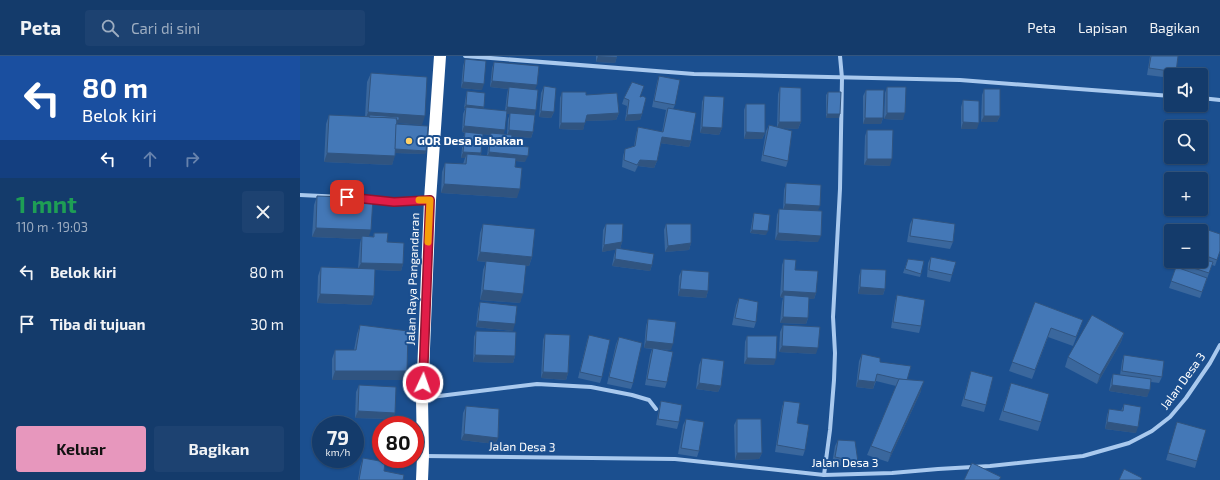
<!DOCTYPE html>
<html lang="id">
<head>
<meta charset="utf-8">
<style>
	body { margin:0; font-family:"Exo 2",sans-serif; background:#1d4271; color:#f1f3f6; height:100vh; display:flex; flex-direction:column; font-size:15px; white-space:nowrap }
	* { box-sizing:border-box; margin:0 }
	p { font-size:13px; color:#9dadc1 }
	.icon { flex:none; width:22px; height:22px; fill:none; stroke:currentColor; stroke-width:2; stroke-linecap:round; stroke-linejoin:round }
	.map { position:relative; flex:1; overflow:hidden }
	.side { display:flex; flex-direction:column; background:#143b6b; width:300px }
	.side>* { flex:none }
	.banner { background:#1a4fa0; color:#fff; overflow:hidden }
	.controls { position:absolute; left:864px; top:12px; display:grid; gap:8px }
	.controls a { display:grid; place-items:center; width:44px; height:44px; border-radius:4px; background:#143b6b; box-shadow:0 1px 3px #0004,0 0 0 1px #33557e; font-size:20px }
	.speed { position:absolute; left:12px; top:360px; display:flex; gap:8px; font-size:20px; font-weight:700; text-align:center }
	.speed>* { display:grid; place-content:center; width:52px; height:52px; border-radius:50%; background:#143b6b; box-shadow:0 1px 3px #0004,0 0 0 1px #33557e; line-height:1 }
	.speed small { font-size:10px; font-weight:400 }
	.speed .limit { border:6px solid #d22; background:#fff; color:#111 }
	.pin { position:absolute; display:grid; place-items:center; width:34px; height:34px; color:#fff; margin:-17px; border-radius:8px; box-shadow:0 2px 6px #0006 }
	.me { position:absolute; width:44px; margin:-22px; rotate:3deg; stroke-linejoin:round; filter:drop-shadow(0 0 3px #0008) }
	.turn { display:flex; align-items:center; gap:14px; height:84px; padding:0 16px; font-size:18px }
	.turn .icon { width:52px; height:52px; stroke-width:2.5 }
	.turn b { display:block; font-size:28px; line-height:34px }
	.lanes { display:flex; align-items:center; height:38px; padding:0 16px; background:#0003; justify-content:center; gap:20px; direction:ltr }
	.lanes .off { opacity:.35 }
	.round { display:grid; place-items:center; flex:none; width:42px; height:42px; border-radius:4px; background:#1d4271 }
	.headline { display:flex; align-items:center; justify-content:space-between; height:68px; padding:0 16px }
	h1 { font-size:24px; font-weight:700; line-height:30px; color:#1e9e55 }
	.button { display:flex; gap:8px; margin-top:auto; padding:8px 16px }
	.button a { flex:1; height:46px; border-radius:4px; background:#e797bd; color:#111; font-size:16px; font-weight:700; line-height:46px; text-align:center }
	.button a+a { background:#1d4271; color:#f1f3f6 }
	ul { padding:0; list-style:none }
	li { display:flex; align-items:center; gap:12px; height:52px; padding:0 16px }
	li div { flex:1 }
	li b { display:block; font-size:15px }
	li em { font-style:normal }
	header { display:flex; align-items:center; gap:24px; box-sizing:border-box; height:56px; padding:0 20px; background:#143b6b; border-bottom:1px solid #33557e }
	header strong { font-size:19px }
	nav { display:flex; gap:22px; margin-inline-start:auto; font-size:14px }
	.search { width:280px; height:36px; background:#1d4271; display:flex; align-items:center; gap:10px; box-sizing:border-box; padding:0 14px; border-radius:4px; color:#9dadc1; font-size:15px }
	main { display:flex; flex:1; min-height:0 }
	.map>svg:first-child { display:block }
</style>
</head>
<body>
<header>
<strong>Peta</strong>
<div class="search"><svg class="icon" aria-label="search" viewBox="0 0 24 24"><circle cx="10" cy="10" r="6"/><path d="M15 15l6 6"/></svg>Cari di sini</div>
<nav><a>Peta</a><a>Lapisan</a><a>Bagikan</a></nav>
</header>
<main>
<section class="side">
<div class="banner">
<div class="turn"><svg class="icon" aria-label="left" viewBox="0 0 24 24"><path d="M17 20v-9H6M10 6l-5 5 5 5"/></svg><div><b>80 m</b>Belok kiri</div></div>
<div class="lanes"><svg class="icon" aria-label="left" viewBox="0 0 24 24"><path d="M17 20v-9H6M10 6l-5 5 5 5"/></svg><svg class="icon off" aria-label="ahead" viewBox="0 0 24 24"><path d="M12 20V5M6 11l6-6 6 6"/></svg><svg class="icon off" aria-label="right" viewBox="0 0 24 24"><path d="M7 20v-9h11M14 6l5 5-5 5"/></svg></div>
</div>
<div class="headline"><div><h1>1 mnt</h1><p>110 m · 19:03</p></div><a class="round"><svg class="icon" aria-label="close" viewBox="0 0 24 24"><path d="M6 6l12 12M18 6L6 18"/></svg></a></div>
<ul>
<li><svg class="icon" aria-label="left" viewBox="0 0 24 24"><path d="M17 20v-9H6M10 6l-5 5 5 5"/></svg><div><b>Belok kiri</b></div><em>80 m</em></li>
<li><svg class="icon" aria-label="arrive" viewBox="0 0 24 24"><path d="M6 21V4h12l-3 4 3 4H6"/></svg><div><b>Tiba di tujuan</b></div><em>30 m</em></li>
</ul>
<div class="button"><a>Keluar</a><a>Bagikan</a></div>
</section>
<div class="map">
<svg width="920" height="424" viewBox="0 0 920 424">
	<rect width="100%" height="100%" fill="#1b4f8f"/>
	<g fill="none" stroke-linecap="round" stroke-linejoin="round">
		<!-- street -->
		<g stroke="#a9c9ee" stroke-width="4">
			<polyline points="165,0 394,18 660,24 871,40"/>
			<polyline points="901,42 920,44"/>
			<polyline points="0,139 43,141"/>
			<polyline points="68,143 94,146 129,144"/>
			<polyline points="123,342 237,328 291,331 332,339 349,344 356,353"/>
			<polyline points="124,400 375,403 524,419 592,417 638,413 690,410 783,400 829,387 852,375 870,361 886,342 910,307 920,289"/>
			<polyline points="524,419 530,374 534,324 535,297 533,261 540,133 542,22 540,0"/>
		</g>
		<!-- highway -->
		<polyline stroke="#fff" stroke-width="12" points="122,424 123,400 122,342 130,144 140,0"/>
	</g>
	<!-- wall -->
	<g fill="#3a679d" fill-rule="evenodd">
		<polygon points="296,0 317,0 315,7 296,6"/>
		<polygon points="850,0 878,0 875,19 871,19 871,22 847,19"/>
		<polygon points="165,3 182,34 161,32 163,10"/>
		<path d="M194,6L235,34V59L233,76L231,82L211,80V89L225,106L216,105L215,111L217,142L141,137L142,116L145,107L163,108L165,102H161L163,82L165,77L162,76L163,58L165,53L164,52L166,39L167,35L184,51L183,53L205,55L207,38L208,33L190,31L192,12ZM206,58H210L208,63L207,78H203ZM183,78L190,79L189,83L187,100L181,99Z"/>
		<polygon points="71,17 122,69 98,67 98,68 126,95 125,98 95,97 92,109 24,106 26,68 29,59 65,61 67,26"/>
		<polygon points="359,20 375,49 373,53 391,85 389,91 360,87 357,105 354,112 338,110 335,116 322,111 323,100 325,93 334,90 336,78 338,71 362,76 366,54 352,51 357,26"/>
		<polygon points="244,30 254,56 251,62 239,61 241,37"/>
		<polygon points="480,31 501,66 498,73 483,72 488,105 486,111 461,105 466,75 469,69 477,71 478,38"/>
		<polygon points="587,31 603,64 584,63 585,37"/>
		<polygon points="684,33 700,60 697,66 681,66 682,39"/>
		<polygon points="566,34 583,62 581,68 563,68 563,40"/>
		<polygon points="262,36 319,57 316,64 285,65 283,74 259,73 260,42"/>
		<polygon points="528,36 539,62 526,62 526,39"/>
		<polygon points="404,40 422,72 419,79 400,77 402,46"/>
		<polygon points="340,41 342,58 340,64 325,65 327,50 322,48 324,42"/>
		<polygon points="663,44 677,73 661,73 661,51"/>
		<polygon points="446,48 465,77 462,83 444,83 444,54"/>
		<polygon points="567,74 590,110 564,109 565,80"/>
		<polygon points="486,127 518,155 518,186 475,184 477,159 479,153 483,153 484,134"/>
		<polygon points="17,140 69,180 73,181 74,177 87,186 103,208 101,215 75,214 74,240 71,249 17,247 18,220 21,211 58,212 60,187 61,183 12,181 14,149"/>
		<polygon points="454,157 466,179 450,177 453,160"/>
		<polygon points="613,162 653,186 650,193 607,186 610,168"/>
		<polygon points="183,168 232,201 229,210 226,210 220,247 180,244 183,214 186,206 177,205 180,177"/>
		<polygon points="306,168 322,186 320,193 352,209 350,215 312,210 314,199 316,193 302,196 303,174"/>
		<polygon points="366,168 391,187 389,194 365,196 364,174"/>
		<polygon points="901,175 920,195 915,210 912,209 900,242 869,232 876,211 880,212 883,205 901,205"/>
		<polygon points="631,201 652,219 650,226 627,221 628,207"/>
		<polygon points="484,203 495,214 516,237 514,243 509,243 508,262 506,268 480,267 482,246 483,242 480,241 482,209"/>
		<polygon points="608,203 621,218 620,221 603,217"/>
		<polygon points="561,213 585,233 583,239 558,238 559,220"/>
		<polygon points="382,214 408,235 406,242 378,240 379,220"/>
		<polygon points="597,239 621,270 619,277 591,272 595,246"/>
		<polygon points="439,242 456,266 454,272 432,269 436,249"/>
		<polygon points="180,246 213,275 176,271 178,253"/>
		<polygon points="735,246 783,264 773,290 748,281 732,323 709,315"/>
		<polygon points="348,263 371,294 355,293 367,326 365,332 345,329 350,299 352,293 344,292 346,270"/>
		<polygon points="60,269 103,324 32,324 32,303 35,294 54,294 57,278"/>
		<polygon points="483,269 516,298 479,296 480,276"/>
		<polygon points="176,275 215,300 213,307 173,306 174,281"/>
		<polygon points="824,277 821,286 797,328 765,311 768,301"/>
		<polygon points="245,278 268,317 266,324 241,322 243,284"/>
		<polygon points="289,279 302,321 300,327 278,322 287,285"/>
		<polygon points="447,280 474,309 444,308 445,286"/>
		<polygon points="319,281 333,327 331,333 307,328 316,288"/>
		<polygon points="562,298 580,306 607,324 621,335 588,406 567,399 596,330 576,325 573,333 556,331 559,305"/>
		<polygon points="824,299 862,321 859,327 851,326 847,341 809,335 811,324 813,318 820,319 822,305"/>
		<polygon points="402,302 421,330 418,336 396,333 399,309"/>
		<polygon points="671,315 686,349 684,356 661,350"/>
		<polygon points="711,327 741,366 738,375 699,364"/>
		<polygon points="59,329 95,357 92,363 55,362 56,336"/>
		<polygon points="361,345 379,366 377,373 356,369 359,352"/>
		<polygon points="484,345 505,394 503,400 475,396 482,351"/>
		<polygon points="824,348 836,377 805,373 807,359 809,353 821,355"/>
		<polygon points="166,350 198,382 195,388 161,384 163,357"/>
		<polygon points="386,363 399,395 397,401 378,398 383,369"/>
		<polygon points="437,363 462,397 459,403 435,404 434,369"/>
		<polygon points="877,366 897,405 895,412 866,404"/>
		<polygon points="538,384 558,406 556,412 532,408 535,390"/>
		<polygon points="63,402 84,415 103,424 58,424 60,411"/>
	</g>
	<!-- shaded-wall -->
	<g fill="#305480">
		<polygon points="298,0 317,1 315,7 296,6"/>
		<polygon points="192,25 237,29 234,36 209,31 208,33 190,31"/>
		<polygon points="163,26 184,28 182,34 161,32"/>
		<polygon points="166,49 184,51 182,54 164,52"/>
		<polygon points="207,51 236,54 234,61 210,57 210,58 205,58"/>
		<polygon points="241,55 254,56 251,62 239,61"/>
		<polygon points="68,56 125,60 122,69 98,67 97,70 70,59 67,65 65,65"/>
		<polygon points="319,57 316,64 285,65 287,59"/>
		<polygon points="587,57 605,57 603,64 584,63"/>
		<polygon points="342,58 340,64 325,65 327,59"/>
		<polygon points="527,58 540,58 539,62 526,62"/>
		<polygon points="684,60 700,60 697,66 681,66"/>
		<polygon points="565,62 583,62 581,68 563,68"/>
		<polygon points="479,66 501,66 498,73 477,72"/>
		<polygon points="663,66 679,67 677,73 661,73"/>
		<polygon points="261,67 285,67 283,74 259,73"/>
		<polygon points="164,70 205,74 203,80 191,77 190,79 162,76"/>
		<polygon points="402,71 422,72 419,79 400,77"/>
		<polygon points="209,74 233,76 231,82 207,80"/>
		<polygon points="446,76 465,77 462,83 444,83"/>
		<polygon points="362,81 391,85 389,91 359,87"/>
		<polygon points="93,93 126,95 125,98 92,97"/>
		<polygon points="163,96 181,97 179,104 167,98 165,102 161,102"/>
		<polygon points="189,96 228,100 225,106 187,102"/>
		<polygon points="27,97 95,100 92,109 24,106"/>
		<polygon points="567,103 592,103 590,110 564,109"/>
		<polygon points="340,104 357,105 354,112 338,110 335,116"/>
		<polygon points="144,128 220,133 217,142 141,137"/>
		<polygon points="485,148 520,150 517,157 483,155"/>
		<polygon points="16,172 71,174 68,183 62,180 61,183 12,181"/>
		<polygon points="452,174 468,175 466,179 450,177"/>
		<polygon points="478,177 521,180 518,186 475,184"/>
		<polygon points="322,186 320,193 302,196 304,189"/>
		<polygon points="391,187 389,194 365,196 368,190"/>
		<polygon points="180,196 232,201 229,210 177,205"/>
		<polygon points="315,203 352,209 350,215 312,210"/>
		<polygon points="61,207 103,208 101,215 58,213"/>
		<polygon points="560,231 585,233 583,239 558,238"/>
		<polygon points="380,233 408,235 406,242 378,240"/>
		<polygon points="183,234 223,238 220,247 180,244"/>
		<polygon points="483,235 516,237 514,243 484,242 484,239 483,242 480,241"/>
		<polygon points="20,238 74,240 71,249 17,247"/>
		<polygon points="483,261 508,262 506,268 480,267"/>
		<polygon points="178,265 215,268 213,275 176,271"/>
		<polygon points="824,277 821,286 797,328 800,319"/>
		<polygon points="346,285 373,288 371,294 344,292"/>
		<polygon points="482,290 518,292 516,298 479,296"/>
		<polygon points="175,299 215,300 213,307 173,306"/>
		<polygon points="447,302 476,303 474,309 444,308"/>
		<polygon points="35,315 107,315 103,324 32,324"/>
		<polygon points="243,316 268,317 266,324 241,322"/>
		<polygon points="558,324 575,326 573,333 556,331"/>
		<polygon points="624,325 621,335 588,406 591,397"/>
		<polygon points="399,327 421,330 418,336 396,333"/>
		<polygon points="812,329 850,334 847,341 809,335"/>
		<polygon points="58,355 95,357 92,363 55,362"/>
		<polygon points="807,366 838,371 836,377 805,373"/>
		<polygon points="164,378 198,382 195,388 161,384"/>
		<polygon points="437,397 462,397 459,403 435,404"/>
	</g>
	<!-- building -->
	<g fill="#4478b7" stroke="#305480">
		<polygon points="851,0 878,0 876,16 849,12"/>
		<polygon points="165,3 186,5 184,28 163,26"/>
		<polygon points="194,6 239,10 237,29 192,25"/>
		<polygon points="71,17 127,21 125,60 68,56"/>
		<polygon points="359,20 380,24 375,49 354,45"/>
		<polygon points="332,26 344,30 340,41 343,40 346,42 342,58 327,59 329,44 324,42"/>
		<polygon points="244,30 256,32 254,56 241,55"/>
		<polygon points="209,31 238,34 236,54 207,51"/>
		<polygon points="480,31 501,32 501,66 479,66"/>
		<polygon points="587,31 606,31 605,57 587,57"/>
		<rect x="684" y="33" width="16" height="27"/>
		<polygon points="566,34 584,34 583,62 565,62"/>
		<polygon points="167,35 185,37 184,51 166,49"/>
		<polygon points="262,36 286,36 286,39 317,37 319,57 287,59 285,67 261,67"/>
		<polygon points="528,36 541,36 540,58 527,58"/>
		<polygon points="404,40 424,41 422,72 402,71"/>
		<polygon points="663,44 679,45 679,67 663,66"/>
		<polygon points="446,48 465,48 465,77 446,76"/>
		<polygon points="166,51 207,55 205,74 164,70"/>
		<polygon points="368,52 396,57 391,85 362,81 357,105 340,104 337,109 324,104 325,93 335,90 338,71 363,76"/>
		<polygon points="210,57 235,59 233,76 209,74"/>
		<polygon points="29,59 97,62 95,100 27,97"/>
		<polygon points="70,59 99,61 99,64 96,64 97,62 69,61"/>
		<polygon points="96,68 128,70 126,95 95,93"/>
		<polygon points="469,69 492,75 488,105 463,99"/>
		<polygon points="567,74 593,74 592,103 567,103"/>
		<polygon points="165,76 183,78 181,97 163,96"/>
		<polygon points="191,77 212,79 211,89 229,91 228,100 189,96"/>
		<polygon points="167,98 216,102 215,111 222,112 220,133 144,128 145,107 166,108"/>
		<polygon points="486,127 521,129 520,150 485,148"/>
		<polygon points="17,140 73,142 71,174 16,172"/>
		<polygon points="479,153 522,155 521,180 478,177"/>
		<polygon points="454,157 470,159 468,175 452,174"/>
		<polygon points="613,162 655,168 653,186 610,180"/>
		<polygon points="183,168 235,173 232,201 180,196"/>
		<polygon points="306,168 323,168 322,186 304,189"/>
		<polygon points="366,168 391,168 391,187 368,190"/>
		<polygon points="899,171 920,178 920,195 917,204 901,198 901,175 898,175"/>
		<polygon points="74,177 88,177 87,186 104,187 103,208 61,207 62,180 74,181"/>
		<polygon points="316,192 354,198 352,209 315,203"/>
		<polygon points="631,201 656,206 652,219 629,214"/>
		<polygon points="484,203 496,204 495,214 518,215 516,237 483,235"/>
		<polygon points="608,203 624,205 621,218 605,213"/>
		<polygon points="901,203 913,206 909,217 881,208 883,205 901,205"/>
		<polygon points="186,205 226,209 223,238 183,234"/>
		<polygon points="21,211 75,213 74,240 20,238"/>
		<polygon points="876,211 907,222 902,236 871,225"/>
		<polygon points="561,213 586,214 585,233 560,231"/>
		<polygon points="382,214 409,216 408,235 380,233"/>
		<polygon points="484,239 509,241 508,262 483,261"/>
		<polygon points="597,239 625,244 621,270 593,266"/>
		<polygon points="439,242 458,246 456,266 435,262"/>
		<polygon points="180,246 217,250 215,268 178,265"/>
		<polygon points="735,246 783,264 776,281 751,272 735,314 712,306"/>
		<polygon points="792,259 824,277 800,319 768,301"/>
		<polygon points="348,263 376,266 373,288 346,285"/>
		<polygon points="60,269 108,275 107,315 35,315 35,294 56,294"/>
		<polygon points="483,269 520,271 518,292 482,290"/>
		<polygon points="176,275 216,276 215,300 175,299"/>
		<polygon points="245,278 270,279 268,317 243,316"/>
		<polygon points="289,279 310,284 302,321 280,316"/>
		<polygon points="447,280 477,280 476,303 447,302"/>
		<polygon points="319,281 342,287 333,327 309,321"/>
		<polygon points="353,292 373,296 367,326 347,323"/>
		<polygon points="562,298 580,302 580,306 611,310 607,324 599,323 577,318 575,326 558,324"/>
		<polygon points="824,299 864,305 862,321 822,315"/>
		<polygon points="402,302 424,305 421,330 399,327"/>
		<polygon points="671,315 693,321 686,349 664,343"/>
		<polygon points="813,318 851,323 850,334 812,329"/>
		<polygon points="599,323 624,325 591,397 571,390"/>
		<polygon points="711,327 749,338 741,366 703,355"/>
		<polygon points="59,329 96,331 95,357 58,355"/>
		<polygon points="361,345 382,349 379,366 358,363"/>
		<polygon points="484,345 500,347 497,367 509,369 505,394 477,389"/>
		<polygon points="824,348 841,351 838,371 807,366 809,353 823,355"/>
		<polygon points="166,350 199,353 198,382 164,378"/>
		<polygon points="386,363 404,366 399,395 381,392"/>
		<polygon points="437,363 461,363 462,397 437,397"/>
		<polygon points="877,366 906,374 897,405 868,397"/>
		<polygon points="538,384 555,385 558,406 535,401"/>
		<polygon points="63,402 85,406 84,415 104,419 103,424 59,424"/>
		<polygon points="672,407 701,421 699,424 664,424"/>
		<polygon points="824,413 842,422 841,424 819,424"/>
	</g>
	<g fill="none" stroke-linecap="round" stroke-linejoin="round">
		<defs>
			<polyline id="route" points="47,141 94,146 130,144 123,327"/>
		</defs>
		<!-- route casing -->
		<use href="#route" stroke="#92132f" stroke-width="10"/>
		<!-- route -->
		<use href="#route" stroke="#e11d48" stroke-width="7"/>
		<!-- slow -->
		<polyline stroke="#f59e0b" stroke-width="7" points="119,144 130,144 128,186"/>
	</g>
	<!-- markers -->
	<circle fill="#ffd166" stroke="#1b4f8f" stroke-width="1.5" cx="109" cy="85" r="4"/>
	<g text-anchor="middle" stroke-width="4" stroke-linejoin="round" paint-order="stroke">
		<!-- poi labels -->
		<g font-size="12" font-weight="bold" fill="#fff" stroke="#1b4f8f" text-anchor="start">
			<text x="117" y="89">GOR Desa Babakan</text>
		</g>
		<!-- street labels -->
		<g font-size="12" fill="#fff" stroke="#1b4f8f">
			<text transform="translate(113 223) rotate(-88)" y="4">Jalan Raya Pangandaran</text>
			<text transform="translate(883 325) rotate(-54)" y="4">Jalan Desa 3</text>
			<text transform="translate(222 391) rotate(1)" y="4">Jalan Desa 3</text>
			<text x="545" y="411">Jalan Desa 3</text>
		</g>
	</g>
</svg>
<div class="controls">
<a><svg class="icon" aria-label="sound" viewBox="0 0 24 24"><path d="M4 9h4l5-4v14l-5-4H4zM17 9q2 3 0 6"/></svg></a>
<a><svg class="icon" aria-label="search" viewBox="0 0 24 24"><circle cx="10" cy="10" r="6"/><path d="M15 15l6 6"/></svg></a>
<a>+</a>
<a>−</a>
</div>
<div class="speed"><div>79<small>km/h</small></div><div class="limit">80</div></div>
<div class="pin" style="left:47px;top:141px;background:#d93025"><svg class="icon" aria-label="arrive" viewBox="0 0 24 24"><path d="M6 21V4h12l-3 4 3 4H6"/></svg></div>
<svg class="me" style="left:123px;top:327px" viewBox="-20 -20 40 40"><circle r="17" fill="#e11d48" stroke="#fff" stroke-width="3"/><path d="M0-11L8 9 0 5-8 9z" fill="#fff"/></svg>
</div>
</main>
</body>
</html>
